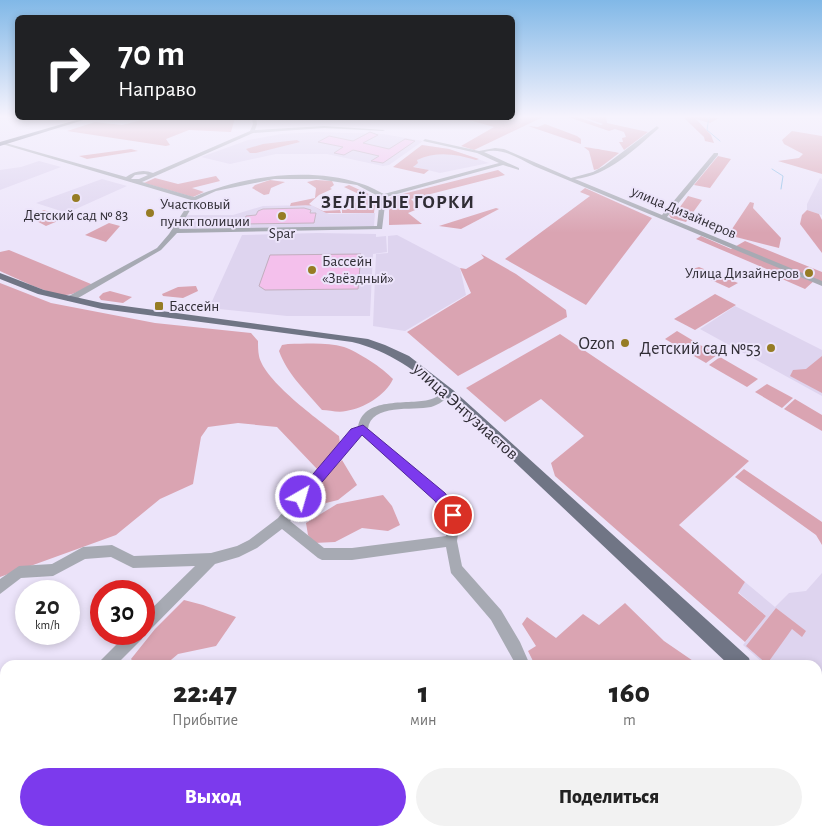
<!DOCTYPE html>
<html lang="ru">
<head>
<meta charset="utf-8">
<style>
	body { margin:0; font-family:"Alegreya Sans",sans-serif; background:#f2f2f2; color:#222; height:100vh; display:flex; flex-direction:column; font-size:19px; white-space:nowrap }
	* { box-sizing:border-box; margin:0 }
	p { font-size:16px; color:#767676 }
	.icon { flex:none; width:28px; height:28px; fill:none; stroke:currentColor; stroke-width:2; stroke-linecap:round; stroke-linejoin:round }
	.map { position:relative; flex:1; overflow:hidden }
	.details { position:absolute; left:0px; top:660px; width:822px; height:176px; display:flex; flex-direction:column; background:#fff; border-radius:15px 15px 0 0; box-shadow:0 2px 8px #0003 }
	.details>* { flex:none }
	.top-card { position:absolute; left:15px; top:15px; width:500px; height:105px; border-radius:8px; box-shadow:0 2px 8px #0003; background:#202124; color:#fff; overflow:hidden }
	.speed { position:absolute; left:15px; top:580px; display:flex; gap:10px; font-size:25px; font-weight:700; text-align:center }
	.speed>* { display:grid; place-content:center; width:65px; height:65px; border-radius:50%; background:#fff; box-shadow:0 2px 8px #0003; line-height:1 }
	.speed small { font-size:12px; font-weight:400 }
	.speed .limit { border:8px solid #d22; background:#fff; color:#111 }
	.pin { position:absolute; display:grid; place-items:center; width:42px; height:42px; color:#fff; margin:-21px; border:2px solid #fff; border-radius:50%; box-shadow:0 1px 5px #0007 }
	.me { position:absolute; width:55px; margin:-28px; rotate:38deg; stroke-linejoin:round; filter:drop-shadow(0 0 4px #0008) }
	.turn { display:flex; align-items:center; gap:18px; height:105px; padding:0 20px; font-size:22px }
	.turn .icon { width:65px; height:65px; stroke-width:2.5 }
	.turn b { display:block; font-size:35px; line-height:42px }
	.eta { display:flex; justify-content:space-evenly; align-items:center; height:85px; text-align:center }
	.eta b { font-size:30px; font-weight:800; line-height:35px }
	.cta { display:flex; gap:10px; margin-top:auto; padding:10px 20px }
	.cta a { flex:1; height:58px; border-radius:30px; background:#7c3aed; color:#fff; font-size:20px; font-weight:800; line-height:58px; text-align:center }
	.cta a+a { background:#f2f2f2; color:#222 }
	.map>svg:first-child { display:block }
</style>
</head>
<body>
<div class="map">
<svg width="822" height="836" viewBox="0 0 822 836">
	<rect width="100%" height="100%" fill="#ece4fa"/>
	<!-- built -->
	<g fill="#ded4ef">
		<polygon points="317,132 383,134 423,141 389,165 383,166 327,154 276,154 230,164 201,157 248,140 281,134"/>
		<polygon points="422,145 449,149 489,163 440,173 399,163"/>
		<polygon points="39,161 61,167 0,190 0,170 21,167"/>
		<polygon points="820,178 822,179 822,215 807,210 807,204"/>
		<polygon points="102,179 127,186 67,213 36,203"/>
		<polygon points="311,205 329,214 375,213 374,226 177,229 186,215 233,215 263,206"/>
		<polygon points="317,233 376,234 376,237 386,236 387,252 373,254 370,316 287,316 209,308 242,235"/>
		<polygon points="397,235 460,268 466,295 405,331 373,326 376,254 388,253 388,236"/>
		<polygon points="735,306 822,350 822,396 700,329"/>
		<polygon points="822,573 822,714 818,710 818,665 765,665 743,645 766,616 738,592 745,582 775,607 789,593 806,591"/>
	</g>
	<!-- green -->
	<g fill="#daa4b2">
		<polygon points="545,116 474,150 461,146 494,127 462,118"/>
		<polygon points="565,116 575,116 601,125 603,124 580,116 604,116 606,117 607,123 648,132 624,150 619,142 623,142 622,138 626,137 624,132 615,129 609,131"/>
		<polygon points="686,116 719,118 710,123 696,119 711,135 714,143 705,141 704,137 684,118"/>
		<polygon points="150,118 235,118 231,132 189,130 166,139 170,145 166,146 67,131 95,122 122,125"/>
		<polygon points="545,124 577,136 581,139 581,144 528,126 538,127"/>
		<polygon points="792,131 822,136 822,174 778,161 799,158 803,154 784,144 782,140"/>
		<polygon points="297,140 300,142 256,153 250,153 246,149 263,144"/>
		<path d="M422,145L449,149L479,159L476,160C455,154 437,151 417,160L418,163L413,167L429,170L424,174L393,167Z"/>
		<path d="M584,147C586,147 617,152 619,153L598,169L594,170L589,151Z"/>
		<polygon points="131,149 138,151 87,159 79,156"/>
		<polygon points="718,156 731,159 710,188 694,185"/>
		<polygon points="498,170 505,175 411,199 420,208 408,213 422,224 389,225 389,200 391,197"/>
		<polygon points="216,176 220,181 192,188 204,192 193,197 144,183 155,178 178,184"/>
		<polygon points="270,180 285,182 271,188 269,194 264,195 252,188 255,185"/>
		<polygon points="316,180 332,181 334,185 330,188 332,189 319,195 309,204 323,211 340,210 341,213 326,213 311,205 290,206 291,203 315,198 316,188 307,182"/>
		<polygon points="349,185 373,196 375,203 374,213 342,213 342,209 352,209 353,206 347,207 359,201 359,196 362,196 362,203 363,196 344,187"/>
		<polygon points="585,188 652,218 586,305 505,259 590,196 580,192"/>
		<polygon points="688,196 702,200 686,222 671,218 669,215 677,211"/>
		<polygon points="750,202 754,203 753,208 781,238 779,248 728,235"/>
		<polygon points="496,208 499,209 461,229 439,226"/>
		<polygon points="44,210 65,218 46,226 29,217"/>
		<polygon points="807,210 819,214 822,220 822,253 800,224 802,215"/>
		<polygon points="109,223 120,226 106,242 85,235"/>
		<polygon points="701,236 731,249 745,241 822,272 822,283 815,280 805,289 773,275 776,273 696,239"/>
		<path d="M9,250L91,284H92C83,289 73,296 63,295C46,293 16,278 0,271V252Z"/>
		<polygon points="481,254 516,274 566,310 567,317 458,376 407,332 471,293 460,268 466,269 484,258"/>
		<polygon points="699,267 738,283 729,288 689,270"/>
		<path d="M0,283L51,303L155,323L251,333L258,341C258,346 258,351 259,356C264,381 319,420 339,436L340,444L318,470L277,427L238,423L208,427L201,437L193,484L160,499L116,535L0,577Z"/>
		<polygon points="196,286 198,291 183,298 163,296 162,294 178,287"/>
		<polygon points="110,291 132,297 123,303 101,300 99,297 103,293"/>
		<polygon points="715,294 736,305 695,330 674,319"/>
		<polygon points="677,331 717,355 706,363 665,339"/>
		<polygon points="560,334 749,461 679,525 745,582 738,593 766,616 745,642 555,476 551,463 584,436 541,399 505,422 466,388"/>
		<path d="M288,344C306,344 327,342 344,347C358,352 383,368 393,379C385,396 364,408 346,411C338,413 329,410 322,410C306,391 287,374 279,351L282,345Z"/>
		<polygon points="822,356 822,393 790,376 793,370 806,369"/>
		<polygon points="720,357 758,379 747,387 709,365"/>
		<polygon points="767,384 793,398 782,408 755,392"/>
		<polygon points="795,399 822,415 822,431 784,409"/>
		<polygon points="342,460 357,485 338,500 310,507 293,516 322,477"/>
		<polygon points="744,469 822,522 822,545 816,535 735,477"/>
		<polygon points="383,495 392,506 400,525 388,531 362,528 335,542 314,543 308,535 306,523 337,504"/>
		<polygon points="184,600 203,605 236,617 216,646 178,654 165,665 136,665 131,659 155,629"/>
		<polygon points="625,603 664,641 699,665 535,665 528,651 536,646 522,624 527,617 556,638 583,614 599,625"/>
		<polygon points="776,608 806,631 802,637 792,629 767,664 746,646"/>
		<polygon points="9,831 264,831 267,836 5,836"/>
	</g>
	<g fill="none" stroke-linecap="round" stroke-linejoin="round">
		<!-- stream -->
		<g stroke="#86bde6" stroke-width="1">
			<polyline points="709,116 707,130 720,141"/>
			<polyline points="772,169 783,176 781,189"/>
		</g>
	</g>
	<!-- building -->
	<g fill="#f4c0ec" stroke="#c1aebe">
		<polygon points="370,132 378,135 363,143 389,149 405,139 415,141 383,163 371,161 379,156 353,150 344,155 334,153 343,147 318,142 329,136 353,141"/>
		<polygon points="304,208 311,210 310,213 316,213 314,223 243,224 246,216 256,215 258,211 263,209"/>
		<polygon points="361,254 358,289 265,290 259,286 270,255"/>
	</g>
	<g fill="none" stroke-linecap="round" stroke-linejoin="round">
		<!-- minor -->
		<g fill="#a7aab3" fill-rule="evenodd">
			<path d="M252,118H256L257,124L255,130L324,126L385,130L383,131L324,128L253,133L142,182L194,197C241,176 309,167 359,183C367,185 376,190 384,194L499,163L477,153L423,141L425,139L479,151L495,148L504,149L571,178L593,172L604,166L657,126L659,128C635,149 608,176 575,179L662,215L714,153H718V155L667,217L822,281V286L534,166C518,158 502,147 484,152L519,168V170L503,165L386,197L382,229L177,233L161,250L73,301H67V297L157,248L169,234L191,200L2,144V142L126,177C134,171 144,169 153,173L250,131L253,124ZM145,174L148,175L139,179H131L135,175ZM274,179H318L357,185L380,197L377,226L179,229L196,200L216,191Z"/>
			<path d="M449,390L452,391L454,393L452,395C445,399 439,405 431,407C413,411 371,403 368,429L444,493L453,504L460,522L457,541L462,566L501,610L520,642L530,665H516L491,620L451,573L446,547L352,560H322L318,558L282,529L257,548L239,557L215,564L149,631L144,633V616L195,566L133,568L111,557L85,559L53,576L21,578L0,594V579L19,566L52,564L83,547L112,545L134,556L211,553L237,546L249,540L278,518L351,430L358,428C362,396 407,405 428,400C436,399 442,392 449,390ZM362,435L436,501C447,514 449,519 446,536L352,548H324L290,521L359,436Z"/>
			<polygon points="144,633 144,634 142,639 116,665 99,665 101,660 127,634"/>
			<polygon points="5,760 5,779 0,781 0,762"/>
			<polygon points="591,831 610,831 612,836 593,836"/>
		</g>
		<!-- major -->
		<g fill="#707585" fill-rule="evenodd">
			<polygon points="83,118 90,118 0,146 0,142"/>
			<path d="M0,273L44,290L102,303L368,339L385,345L409,356L453,390L749,658L751,665H729L445,396C416,371 390,351 352,342L102,309L38,294L0,279Z"/>
			<polygon points="818,723 822,725 822,748 818,746"/>
		</g>
	</g>
	<!-- sky -->
	<linearGradient id="sky" x2="0" y2="1"><stop stop-color="#81b8e7"/><stop offset="0.5" stop-color="#f6f3fd"/><stop offset="1" stop-color="#f6f3fd" stop-opacity="0"/></linearGradient>
	<rect width="822" height="233" fill="url(#sky)"/>
	<!-- route -->
	<polygon fill="#7c3aed" stroke="#51269a" points="363,425 445,493 460,515 458,520 453,521 448,520 435,501 362,435 306,501 297,501 295,497 297,493 351,429"/>
	<!-- markers -->
	<g fill="#967c24" stroke="#ece4fa" stroke-width="2">
		<circle cx="76" cy="198" r="5"/>
		<circle cx="150" cy="213" r="5"/>
		<circle cx="282" cy="216" r="5"/>
		<circle cx="312" cy="270" r="5"/>
		<circle cx="809" cy="273" r="5"/>
		<rect x="154" y="301" width="10" height="10" rx="2.5"/>
		<circle cx="625" cy="343" r="5"/>
		<circle cx="771" cy="348" r="5"/>
	</g>
	<g text-anchor="middle" stroke-width="4" stroke-linejoin="round" paint-order="stroke">
		<!-- far-poi labels -->
		<g font-size="15" fill="#302d35" stroke="#ece4fa" text-anchor="start">
			<text x="160" y="209">Участковый<tspan x="160" dy="17">пункт полиции</tspan></text>
			<text x="76" y="220" text-anchor="middle">Детский сад № 83</text>
			<text x="282" y="238" text-anchor="middle">Spar</text>
			<text x="322" y="266">Бассейн<tspan x="322" dy="17">«Звёздный»</tspan></text>
			<text x="799" y="278" text-anchor="end">Улица Дизайнеров</text>
			<text x="169" y="311">Бассейн</text>
		</g>
		<!-- far-street labels -->
		<g font-size="15" fill="#302d35" stroke="#ece4fa">
			<text transform="translate(684 212) rotate(23)" y="5">улица Дизайнеров</text>
		</g>
		<!-- poi labels -->
		<g font-size="18" fill="#302d35" stroke="#ece4fa" text-anchor="end">
			<text x="615" y="349">Ozon</text>
			<text x="761" y="354">Детский сад №53</text>
		</g>
		<!-- street labels -->
		<g font-size="18" fill="#302d35" stroke="#ece4fa">
			<text transform="translate(466 411) rotate(42)" y="6">улица Энтузиастов</text>
		</g>
		<!-- far-district labels -->
		<g font-size="19" font-weight="bold" letter-spacing="1" fill="#302d35" stroke="#ece4fa">
			<text x="398" y="208">ЗЕЛЁНЫЕ ГОРКИ</text>
		</g>
	</g>
</svg>
<div class="speed"><div>20<small>km/h</small></div><div class="limit">30</div></div>
<div class="pin" style="left:453px;top:515px;background:#d93025"><svg class="icon" aria-label="arrive" viewBox="0 0 24 24"><path d="M6 21V4h12l-3 4 3 4H6"/></svg></div>
<svg class="me" style="left:301px;top:497px" viewBox="-20 -20 40 40"><circle r="17" fill="#7c3aed" stroke="#fff" stroke-width="3"/><path d="M0-11L8 9 0 5-8 9z" fill="#fff"/></svg>
<div class="top-card">
<div class="turn"><svg class="icon" aria-label="right" viewBox="0 0 24 24"><path d="M7 20v-9h11M14 6l5 5-5 5"/></svg><div><b>70 m</b>Направо</div></div>
</div>
<section class="details">
<div class="eta">
<div><b>22:47</b><p>Прибытие</p></div>
<div><b>1</b><p>мин</p></div>
<div><b>160</b><p>m</p></div>
</div>
<div class="cta"><a>Выход</a><a>Поделиться</a></div>
</section>
</div>
</body>
</html>
